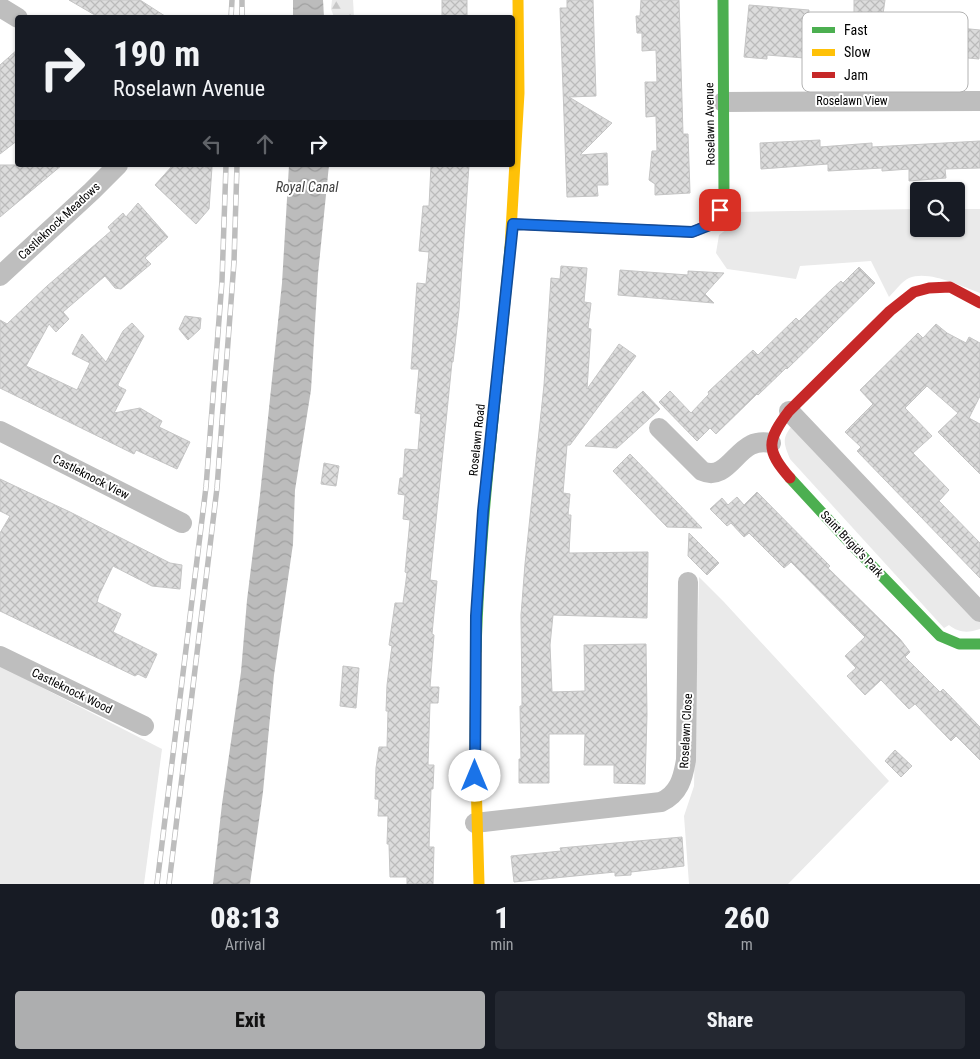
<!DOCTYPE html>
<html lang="en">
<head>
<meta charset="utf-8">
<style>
	body { margin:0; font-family:"Roboto Condensed",sans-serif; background:#242831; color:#f1f3f6; height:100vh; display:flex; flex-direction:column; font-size:19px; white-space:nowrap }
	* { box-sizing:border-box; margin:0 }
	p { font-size:16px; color:#9ea1a6 }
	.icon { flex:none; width:28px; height:28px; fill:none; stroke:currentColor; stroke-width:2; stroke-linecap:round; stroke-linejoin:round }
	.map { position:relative; height:884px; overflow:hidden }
	.panel { display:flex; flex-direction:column; background:#171b24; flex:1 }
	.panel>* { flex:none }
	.guide { position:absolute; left:15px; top:15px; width:500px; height:152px; border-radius:5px; box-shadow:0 1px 4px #0004; background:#171b24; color:#f1f3f6; overflow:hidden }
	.fabs { position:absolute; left:910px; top:182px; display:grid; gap:10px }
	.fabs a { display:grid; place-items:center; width:55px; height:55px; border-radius:5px; background:#171b24; box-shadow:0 1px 4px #0004; font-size:25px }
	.pin { position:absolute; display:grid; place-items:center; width:42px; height:42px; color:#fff; margin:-21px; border-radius:10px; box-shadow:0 2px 8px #0006 }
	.me { position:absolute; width:55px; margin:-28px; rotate:0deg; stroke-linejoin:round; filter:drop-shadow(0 0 4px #0008) }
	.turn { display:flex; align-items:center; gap:18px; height:105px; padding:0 15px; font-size:22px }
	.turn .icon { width:65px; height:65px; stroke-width:2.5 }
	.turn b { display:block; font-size:35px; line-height:42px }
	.lanes { display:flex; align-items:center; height:48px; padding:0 15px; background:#0003; justify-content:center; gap:25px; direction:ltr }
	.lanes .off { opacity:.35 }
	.eta { display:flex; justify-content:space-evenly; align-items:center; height:85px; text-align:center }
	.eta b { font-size:30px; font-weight:800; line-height:35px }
	.primary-button { display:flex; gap:10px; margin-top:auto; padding:10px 15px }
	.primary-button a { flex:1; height:58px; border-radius:5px; background:#adaeaf; color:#111; font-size:20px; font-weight:800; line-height:58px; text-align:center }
	.primary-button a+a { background:#242831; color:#f1f3f6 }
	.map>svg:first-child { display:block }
</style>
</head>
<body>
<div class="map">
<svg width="980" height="884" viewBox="0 0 980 884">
	<defs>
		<pattern id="forest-firs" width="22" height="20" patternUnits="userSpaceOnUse" patternTransform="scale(1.25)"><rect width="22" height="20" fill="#eaeaea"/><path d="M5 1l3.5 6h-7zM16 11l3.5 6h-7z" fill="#c7c7c7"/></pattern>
		<pattern id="water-waves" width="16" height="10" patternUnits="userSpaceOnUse" patternTransform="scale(1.25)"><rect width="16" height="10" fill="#bcbcbc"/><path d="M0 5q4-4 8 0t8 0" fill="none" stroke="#a0a0a0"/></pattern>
		<pattern id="building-cross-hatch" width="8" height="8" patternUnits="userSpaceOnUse" patternTransform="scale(1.25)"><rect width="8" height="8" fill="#dcdcdc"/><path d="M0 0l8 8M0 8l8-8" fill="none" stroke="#bbb"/></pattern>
	</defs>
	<rect width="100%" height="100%" fill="#fff"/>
	<!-- green -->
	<g fill="#eaeaea">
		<path d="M919,209V229H956V209H980V293C960,286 929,270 909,278C902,281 895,291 889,297L871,261L800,266L796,279L727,269L716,253L719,235L730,227L737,212Z"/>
		<path d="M793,425L980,621V629C968,633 959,633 949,625L944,628L790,459C784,444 781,438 793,425Z"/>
		<polygon points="699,577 724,602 889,781 788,884 689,884 684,816 694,786"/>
		<polygon points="0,666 162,749 144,884 0,884"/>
	</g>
	<!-- forest -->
	<polygon fill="url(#forest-firs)" points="332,0 353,0 354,17 334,17 331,9"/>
	<!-- water -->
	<g fill="url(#water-waves)">
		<polygon points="293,0 323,0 324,17 293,17"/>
		<polygon points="289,165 329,165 318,274 311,390 295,490 293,544 274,675 263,792 250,884 213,884 222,804 241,672 247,600 260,495 282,283"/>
	</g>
	<!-- building -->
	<g fill="url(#building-cross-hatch)" stroke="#c5c5c5">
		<polygon points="69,0 140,0 168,18 100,18"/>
		<rect x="442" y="0" width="25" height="18"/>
		<polygon points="567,0 593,0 596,96 569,97 612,123 580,155 607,153 608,185 597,185 598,196 567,197 560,8 567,8"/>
		<polygon points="641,0 679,0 683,134 688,134 690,193 655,195 655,184 649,180 652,151 657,151 656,116 646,117 645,82 657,82 656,50 642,51 642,33 637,33 636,16 640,16"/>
		<polygon points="854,0 885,0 883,14 941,19 940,26 980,30 979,59 946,56 946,58 927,56 926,60 873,57 873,60 817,56 817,59 767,55 767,59 744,57 749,5 809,10 808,24 854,27"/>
		<polygon points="18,49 18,140 0,154 0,65"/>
		<polygon points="820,140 820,147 872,143 872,147 980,141 980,168 945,169 946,178 909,181 909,169 882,171 882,168 828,171 828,164 761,169 760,143"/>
		<polygon points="0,165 62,165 0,217"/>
		<polygon points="173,165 206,165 205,167 212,167 209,209 196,224 155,185"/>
		<polygon points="431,165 469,165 459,310 453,362 452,362 430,580 437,581 432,634 434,635 430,687 439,687 438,703 430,703 428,765 434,765 433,789 431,789 429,847 434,847 433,884 407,884 407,877 390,877 389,844 387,844 388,816 378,816 379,799 375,799 376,768 379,747 387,747 388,711 386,711 387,685 392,646 389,645 395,603 403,603 407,573 405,572 410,520 403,519 405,495 398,494 400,478 403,478 405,449 418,450 421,414 415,413 419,369 411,369 417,283 426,284 429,252 419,251 423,206 429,206"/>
		<polygon points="138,203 168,237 145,258 151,264 121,289 115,288 105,276 63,312 69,319 56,332 49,324 26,366 77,390 90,363 72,354 82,334 106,362 123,331 132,323 144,336 118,384 118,386 126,390 114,413 140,408 162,421 159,427 190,442 177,469 136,450 134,454 0,388 0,320 7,324 47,286 111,231 108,227 123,213 126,217"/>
		<polygon points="561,266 587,268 584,302 591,303 588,328 591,329 587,389 619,344 636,356 570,445 567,445 563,493 570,494 568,515 571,515 569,553 648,552 647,618 553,615 550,645 552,692 585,691 584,645 646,644 647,715 645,784 614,783 614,765 584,765 585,734 549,734 549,783 519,783 519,759 521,759 520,706 522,706 521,615 525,564 544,385 551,278 560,279"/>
		<polygon points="859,267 875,283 787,369 786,368 758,395 757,394 716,434 710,428 697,441 659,402 670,391 691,413 709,394 708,392 753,350 758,355 796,318 799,321 832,289 841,281 843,283"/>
		<polygon points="620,270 688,275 688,271 724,273 705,294 714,303 618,295"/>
		<polygon points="185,316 201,318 200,329 188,340 179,329"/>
		<polygon points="936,324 947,333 966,343 969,337 980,343 980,396 969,418 980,424 980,474 938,432 958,413 927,386 905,408 932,436 913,453 949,490 939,501 980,543 980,578 857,451 861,447 845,432 873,404 860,390 918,333 923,338"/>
		<polygon points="643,391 660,409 617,448 585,446"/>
		<polygon points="630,454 676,501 702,528 667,527 613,471"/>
		<polygon points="324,463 339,466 336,486 321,484"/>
		<polygon points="0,479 70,512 170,563 182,565 180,589 152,586 113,566 99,595 97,602 121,614 113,632 157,654 146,678 138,674 135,676 110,664 0,611 0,533 10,516 0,511"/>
		<polygon points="757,492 830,566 828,568 900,639 910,652 905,657 940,692 943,689 980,727 980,760 956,736 951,741 915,704 909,709 881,680 865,695 847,676 856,668 845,656 865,637 791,562 784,568 749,533 744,537 731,523 727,526 710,509 722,498 728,505 737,497 744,505"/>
		<polygon points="689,533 719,563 707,575 688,556"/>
		<polygon points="343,666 359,668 356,708 340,706"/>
		<polygon points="895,750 912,766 901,777 885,761"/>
		<polygon points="682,837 684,866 631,872 631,875 615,876 615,872 514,882 511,856 561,851 560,848"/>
	</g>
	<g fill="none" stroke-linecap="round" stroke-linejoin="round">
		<!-- street -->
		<g stroke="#bebebe" stroke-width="20">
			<polyline points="0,7 18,18"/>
			<polyline points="723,102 980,101"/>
			<polyline points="0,276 92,191 118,165"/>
			<polyline points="789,411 980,612"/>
			<path d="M659,428L702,471C724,481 734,453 751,445C757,442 765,442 771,443"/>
			<polyline points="0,431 182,523"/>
			<polyline points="0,656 144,726"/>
			<path d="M475,823L661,802C679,794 683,778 686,760L688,582"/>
		</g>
		<!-- fast -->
		<g stroke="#4caf50" stroke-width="11">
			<polyline points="723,0 724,199"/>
			<polyline points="790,478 849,542 940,636 959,644 980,644"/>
			<path d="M476,651C480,516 498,383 510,248"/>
		</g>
		<!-- slow -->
		<g stroke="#ffc107" stroke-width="11">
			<polyline points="510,248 519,93 518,0"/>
			<polyline points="476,651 475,745 479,884"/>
		</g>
		<!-- jam -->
		<g stroke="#c62828" stroke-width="11">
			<path d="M513,224L692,232C710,226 717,216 724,199"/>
			<path d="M790,478C765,450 767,440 789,411L890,311L914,292L929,288L950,287L980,303"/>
		</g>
		<defs>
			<g id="rail">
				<polyline points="231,18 232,0"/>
				<polyline points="242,18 242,0"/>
				<polyline points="157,884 206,487 222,281 226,165"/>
				<polyline points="169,884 217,488 234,262 237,165"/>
			</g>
		</defs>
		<!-- rail casing -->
		<use href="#rail" stroke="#bdbdbd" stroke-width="5.5"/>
		<!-- rail -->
		<use href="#rail" stroke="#fff" stroke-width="4" stroke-dasharray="11" stroke-linecap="butt"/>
	</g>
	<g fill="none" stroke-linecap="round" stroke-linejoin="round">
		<defs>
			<polyline id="route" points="475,776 476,616 483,511 513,224 692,232 710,225 720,210"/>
		</defs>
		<!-- route casing -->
		<use href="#route" stroke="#114b97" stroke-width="12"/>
		<!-- route -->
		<use href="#route" stroke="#1a73e8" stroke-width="9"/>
	</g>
	<g text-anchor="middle" stroke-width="4" stroke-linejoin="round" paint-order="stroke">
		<!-- street labels -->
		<g font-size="12" fill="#000" stroke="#fff">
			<text x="852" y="105">Roselawn View</text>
			<text transform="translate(710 124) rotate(-91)" y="4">Roselawn Avenue</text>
			<text transform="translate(59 221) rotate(-43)" y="4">Castleknock Meadows</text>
			<text transform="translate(477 440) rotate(-84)" y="4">Roselawn Road</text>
			<text transform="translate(91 477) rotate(27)" y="4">Castleknock View</text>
			<text transform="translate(852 544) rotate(47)" y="4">Saint Brigid's Park</text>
			<text transform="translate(72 691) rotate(26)" y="4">Castleknock Wood</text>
			<text transform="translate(686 731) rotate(-87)" y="4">Roselawn Close</text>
		</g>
		<!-- water labels -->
		<g font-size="14" font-style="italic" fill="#404040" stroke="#fff">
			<text x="307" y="192">Royal Canal</text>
		</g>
	</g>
	<!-- legend -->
	<rect x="802" y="12" width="166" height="80" rx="8" fill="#fff" stroke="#b2b2b2" stroke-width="1"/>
	<rect x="812" y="27" width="23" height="6" fill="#4caf50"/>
	<rect x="812" y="49" width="23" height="7" fill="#ffc107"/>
	<rect x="812" y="72" width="23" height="6" fill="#c62828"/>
	<g font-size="14" fill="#000">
		<text x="844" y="35">Fast</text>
		<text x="844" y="57">Slow</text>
		<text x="844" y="80">Jam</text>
	</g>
</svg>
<div class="fabs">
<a><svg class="icon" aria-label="search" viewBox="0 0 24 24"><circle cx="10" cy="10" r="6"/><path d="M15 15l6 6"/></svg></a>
</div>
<div class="pin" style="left:720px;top:210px;background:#d93025"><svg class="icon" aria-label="arrive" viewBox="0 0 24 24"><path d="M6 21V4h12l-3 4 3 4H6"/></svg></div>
<svg class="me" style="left:475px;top:776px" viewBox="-20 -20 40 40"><circle r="19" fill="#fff"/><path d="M0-13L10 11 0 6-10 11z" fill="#1a73e8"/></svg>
<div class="guide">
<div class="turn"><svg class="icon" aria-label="right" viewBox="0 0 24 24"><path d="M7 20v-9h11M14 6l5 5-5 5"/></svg><div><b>190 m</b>Roselawn Avenue</div></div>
<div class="lanes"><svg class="icon off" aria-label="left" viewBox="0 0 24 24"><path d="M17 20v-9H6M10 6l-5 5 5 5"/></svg><svg class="icon off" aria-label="ahead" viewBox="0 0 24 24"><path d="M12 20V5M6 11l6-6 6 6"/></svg><svg class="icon" aria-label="right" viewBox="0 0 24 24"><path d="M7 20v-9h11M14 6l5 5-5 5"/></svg></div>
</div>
</div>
<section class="panel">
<div class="eta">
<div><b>08:13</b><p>Arrival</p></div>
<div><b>1</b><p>min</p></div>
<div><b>260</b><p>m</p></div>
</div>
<div class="primary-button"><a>Exit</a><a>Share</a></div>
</section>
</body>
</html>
